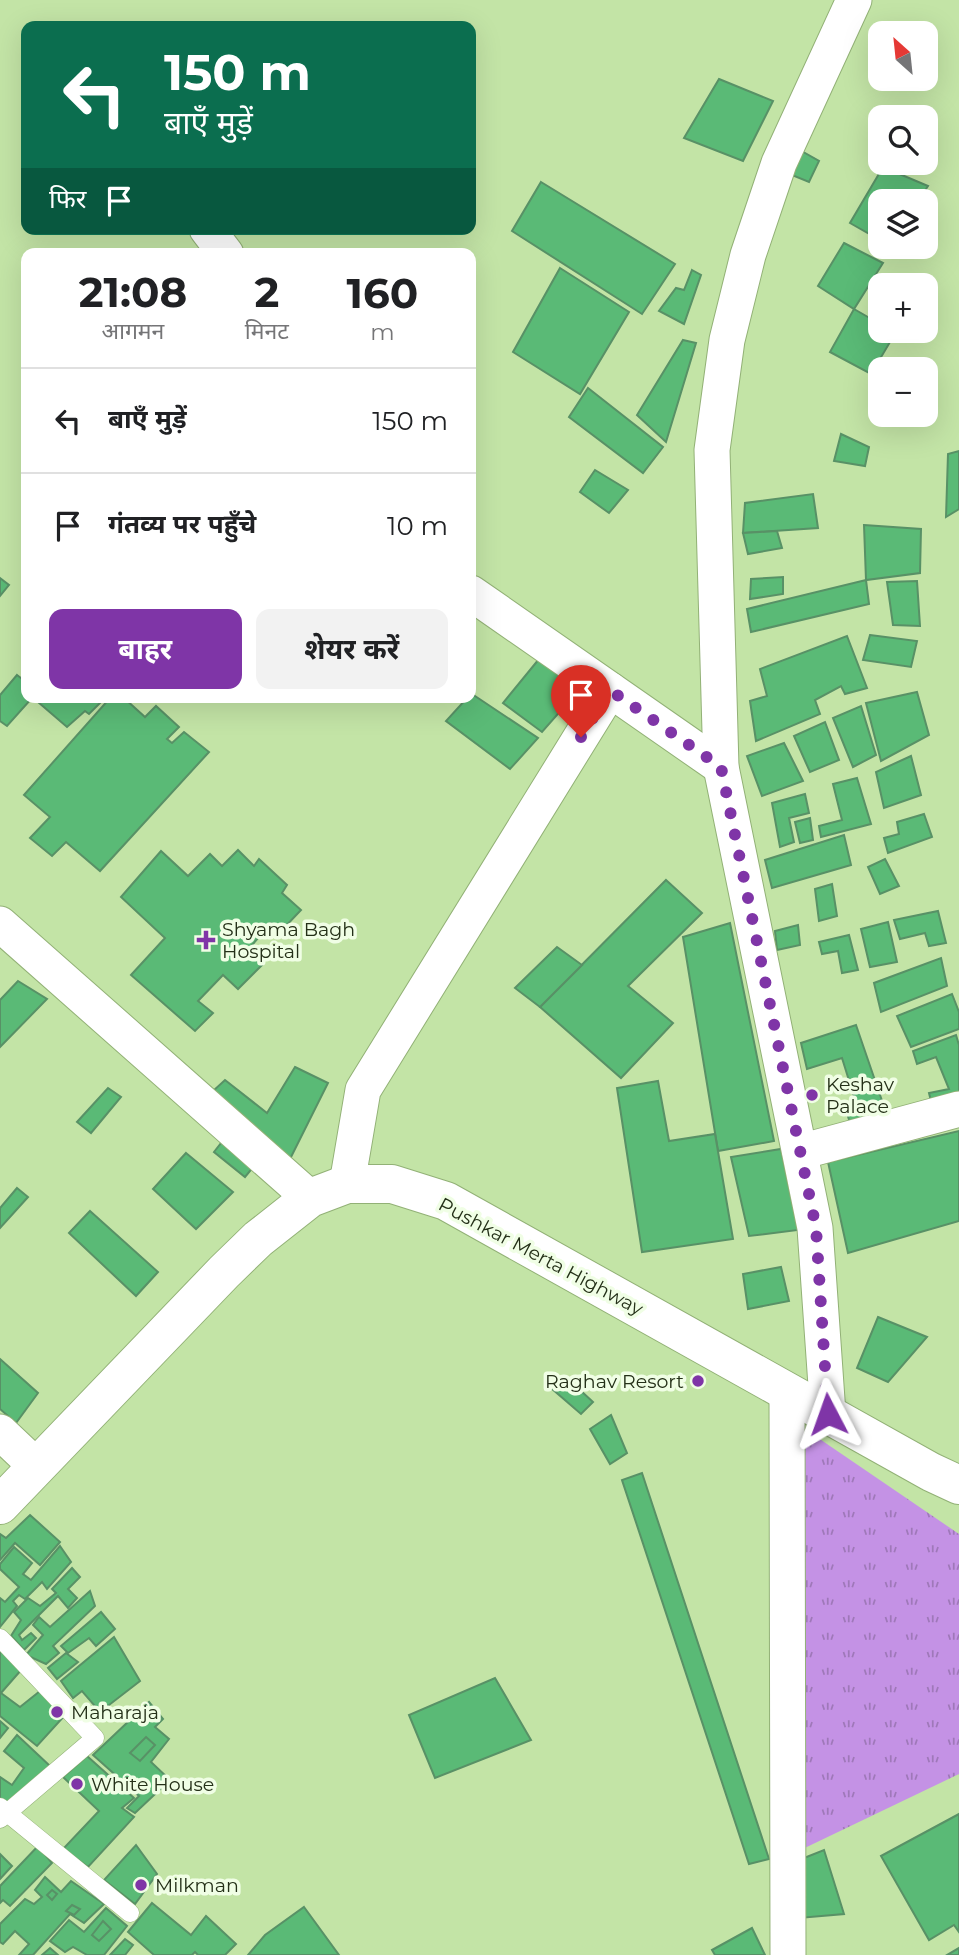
<!DOCTYPE html>
<html lang="hi">
<head>
<meta charset="utf-8">
<style>
	body { margin:0; font-family:Montserrat,"Noto Sans Devanagari",sans-serif; background:#f2f2f2; color:#202124; height:100vh; display:flex; flex-direction:column; font-size:26px; white-space:nowrap }
	* { box-sizing:border-box; margin:0 }
	p { font-size:23px; color:#757577 }
	.icon { flex:none; width:38px; height:38px; fill:none; stroke:currentColor; stroke-width:2; stroke-linecap:round; stroke-linejoin:round }
	.map { position:relative; flex:1; overflow:hidden }
	.sheet { position:absolute; left:21px; top:248px; width:455px; height:455px; display:flex; flex-direction:column; background:#fff; border-radius:14px; box-shadow:0 7px 28px #0002 }
	.sheet>* { flex:none }
	.banner { position:absolute; left:21px; top:21px; width:455px; height:214px; border-radius:14px; box-shadow:0 7px 28px #0002; background:#0b6e4f; color:#fff; overflow:hidden }
	.needle { width:46px; rotate:333deg }
	.controls { position:absolute; left:868px; top:21px; display:grid; gap:14px }
	.controls a { display:grid; place-items:center; width:70px; height:70px; border-radius:14px; background:#fff; box-shadow:0 7px 28px #0002; font-size:35px }
	.pin { position:absolute; display:grid; place-items:center; width:60px; height:60px; color:#fff; margin:-72px -30px; border-radius:50% 50% 50% 0; rotate:-45deg; box-shadow:0 0 7px #0007 }
	.pin .icon { rotate:45deg }
	.me { position:absolute; width:77px; margin:-38px; rotate:356deg; stroke-linejoin:round; filter:drop-shadow(0 0 5px #0008) }
	.turn { display:flex; align-items:center; gap:24px; height:147px; padding:0 28px; font-size:32px }
	.turn .icon { width:91px; height:91px; stroke-width:2.5 }
	.turn b { display:block; font-size:49px; line-height:60px }
	.then { display:flex; align-items:center; height:66px; padding:0 28px; background:#0003; gap:14px; font-size:26px }
	.eta { display:flex; justify-content:space-evenly; align-items:center; height:119px; text-align:center }
	.eta b { font-size:42px; font-weight:700; line-height:49px }
	.cta { display:flex; gap:14px; margin-top:auto; padding:14px 28px }
	.cta a { flex:1; height:80px; border-radius:14px; background:#7f35a7; color:#fff; font-size:28px; font-weight:700; line-height:80px; text-align:center }
	.cta a+a { background:#f2f2f2; color:#202124 }
	ul { padding:0; list-style:none }
	li { display:flex; align-items:center; gap:21px; height:105px; padding:0 28px; border-top:2px solid #e0e0e0 }
	li div { flex:1 }
	li b { display:block; font-size:26px }
	li em { font-style:normal }
	.map>svg:first-child { display:block }
</style>
</head>
<body>
<div class="map">
<svg width="959" height="1955" viewBox="0 0 959 1955">
	<defs>
		<pattern id="park-tufts" width="24" height="20" patternUnits="userSpaceOnUse" patternTransform="scale(1.75)"><rect width="24" height="20" fill="#c492e5"/><path d="M3 7l-1-3M5 7V3M7 7l1-3M15 17l-1-3M17 17v-4M19 17l1-3" fill="none" stroke="#9f78b9"/></pattern>
	</defs>
	<rect width="100%" height="100%" fill="#c3e4a6"/>
	<!-- park -->
	<polygon fill="url(#park-tufts)" points="805,1429 959,1534 959,1774 788,1856"/>
	<!-- building -->
	<g fill="#5aba76" stroke="#589166" stroke-width="2">
		<polygon points="719,79 773,101 743,161 684,138"/>
		<polygon points="798,149 819,161 809,182 787,173"/>
		<polygon points="883,167 928,186 918,201 880,201 880,240 850,223"/>
		<polygon points="541,182 675,264 642,314 512,231"/>
		<polygon points="844,243 883,263 854,309 818,286"/>
		<polygon points="560,268 629,312 580,394 513,352"/>
		<polygon points="692,270 701,275 684,324 659,311 676,288 684,290"/>
		<polygon points="854,309 880,324 880,331 896,332 871,374 830,352"/>
		<polygon points="683,340 696,343 666,442 637,415"/>
		<polygon points="588,388 663,447 643,473 569,417"/>
		<polygon points="841,434 869,447 865,466 834,461"/>
		<polygon points="959,451 959,509 946,517 948,454"/>
		<polygon points="595,470 628,490 609,513 580,492"/>
		<polygon points="813,494 818,528 743,533 745,503"/>
		<polygon points="864,525 921,529 920,573 866,580"/>
		<polygon points="777,531 782,548 748,554 743,533"/>
		<polygon points="783,577 783,594 750,599 751,579"/>
		<polygon points="0,578 9,585 0,596"/>
		<polygon points="866,580 869,604 751,632 747,609"/>
		<polygon points="917,581 920,626 893,625 887,582"/>
		<polygon points="870,635 917,641 911,667 863,660"/>
		<polygon points="847,636 867,688 845,694 841,686 815,700 820,714 756,741 750,701 767,696 760,669"/>
		<polygon points="539,659 578,691 542,732 503,703"/>
		<polygon points="17,675 26,682 26,698 32,698 7,726 0,721 0,695"/>
		<polygon points="917,692 929,735 881,761 866,703"/>
		<polygon points="472,694 538,738 510,769 446,721 467,698 471,698"/>
		<polygon points="40,698 103,698 104,699 89,714 85,711 67,727 38,702"/>
		<polygon points="110,698 124,698 145,717 156,706 179,727 167,739 172,743 184,732 209,752 100,871 66,842 52,856 30,838 50,817 24,795"/>
		<polygon points="861,706 876,755 853,767 833,718"/>
		<polygon points="825,722 839,760 810,772 794,736"/>
		<polygon points="784,743 803,781 762,796 747,756"/>
		<polygon points="911,756 921,795 884,808 876,772"/>
		<polygon points="857,778 871,824 821,837 819,826 842,820 833,784"/>
		<polygon points="805,794 809,813 789,818 794,842 780,847 772,803"/>
		<polygon points="924,814 932,837 888,853 884,838 899,834 897,822"/>
		<polygon points="810,818 813,840 800,843 795,822"/>
		<polygon points="844,835 851,865 772,888 765,860"/>
		<polygon points="238,850 254,866 259,859 287,885 282,893 301,910 282,930 271,923 247,951 263,964 238,989 223,975 198,1001 213,1013 195,1031 131,975 165,938 121,897 161,851 188,876 210,854 222,866"/>
		<polygon points="885,859 899,886 880,894 868,867"/>
		<polygon points="666,880 702,913 628,986 673,1023 621,1078 540,1007"/>
		<polygon points="832,884 837,916 819,921 815,889"/>
		<polygon points="938,911 946,943 929,946 925,933 900,939 894,920"/>
		<polygon points="888,922 897,962 870,967 861,929"/>
		<polygon points="730,923 774,1141 718,1151 683,937"/>
		<polygon points="798,925 800,945 777,950 775,931"/>
		<polygon points="849,935 858,970 842,973 838,951 822,954 819,942"/>
		<polygon points="557,947 582,965 540,1007 515,988"/>
		<polygon points="941,958 947,986 881,1012 874,983"/>
		<polygon points="18,981 47,999 0,1047 0,1000"/>
		<polygon points="952,994 959,1012 959,1029 911,1047 897,1016"/>
		<polygon points="856,1025 891,1127 854,1137 845,1106 856,1103 842,1058 807,1069 801,1043"/>
		<polygon points="956,1035 959,1045 959,1102 933,1109 929,1093 949,1089 936,1057 917,1064 913,1051"/>
		<polygon points="295,1067 328,1083 288,1163 212,1092 225,1080 267,1113"/>
		<polygon points="658,1081 669,1141 715,1134 733,1239 642,1252 617,1088"/>
		<polygon points="108,1088 121,1097 91,1133 77,1122"/>
		<polygon points="959,1131 959,1221 848,1253 828,1162"/>
		<polygon points="225,1138 255,1165 245,1177 214,1152"/>
		<polygon points="781,1149 798,1230 749,1236 731,1157"/>
		<polygon points="186,1153 233,1192 196,1229 153,1189"/>
		<polygon points="17,1188 28,1197 0,1228 0,1208"/>
		<polygon points="90,1211 158,1272 136,1296 69,1233"/>
		<polygon points="781,1267 789,1301 748,1309 743,1274"/>
		<polygon points="878,1317 927,1337 888,1382 857,1368"/>
		<polygon points="0,1359 38,1393 16,1423 0,1409"/>
		<polygon points="566,1377 593,1402 581,1414 551,1388"/>
		<polygon points="611,1415 627,1453 610,1464 590,1429"/>
		<polygon points="642,1473 769,1859 749,1864 622,1480"/>
		<polygon points="30,1515 60,1542 40,1565 15,1543 0,1560 0,1534 6,1538"/>
		<polygon points="60,1546 71,1562 47,1589 42,1582 25,1599 19,1595 13,1601 17,1606 0,1627 0,1598 5,1602 19,1587 0,1569 0,1564 14,1547 32,1563 23,1574 31,1580"/>
		<polygon points="72,1568 80,1577 68,1589 77,1598 68,1608 58,1596 19,1635 22,1640 31,1633 36,1638 24,1650 11,1636 21,1620 14,1612 28,1598 40,1606 56,1593 52,1589"/>
		<polygon points="90,1591 95,1606 53,1646 59,1653 46,1664 26,1655 43,1635 33,1625 39,1617 50,1627"/>
		<polygon points="101,1612 115,1629 96,1646 89,1638 68,1653 61,1646"/>
		<polygon points="114,1637 140,1681 100,1712 82,1691 73,1698 61,1681"/>
		<polygon points="0,1649 22,1669 1,1693 20,1707 40,1691 66,1714 37,1746 0,1716"/>
		<polygon points="66,1653 78,1662 57,1679 48,1668"/>
		<polygon points="495,1678 531,1740 435,1778 409,1715"/>
		<polygon points="149,1702 163,1719 155,1727 169,1739 151,1762 170,1780 135,1813 127,1808 139,1796 93,1755"/>
		<polygon points="0,1721 8,1728 0,1738"/>
		<polygon points="17,1735 50,1766 7,1806 0,1800 0,1777 12,1785 24,1768 4,1751"/>
		<polygon points="146,1737 155,1745 140,1761 130,1753"/>
		<polygon points="87,1756 134,1798 122,1808 134,1817 88,1867 63,1849 99,1811 63,1777"/>
		<polygon points="959,1814 959,1932 954,1925 929,1940 881,1856"/>
		<polygon points="136,1845 157,1874 135,1904 104,1880"/>
		<polygon points="38,1846 52,1863 10,1906 3,1900 0,1903 0,1886"/>
		<polygon points="824,1850 844,1914 799,1918 799,1860"/>
		<polygon points="0,1854 12,1866 0,1879"/>
		<polygon points="45,1877 61,1892 71,1881 104,1904 84,1923 70,1914 33,1955 19,1955 29,1944 15,1931 3,1944 0,1942 0,1924 25,1899 34,1904 42,1897 35,1890"/>
		<polygon points="52,1890 57,1894 52,1900 47,1895"/>
		<polygon points="152,1903 191,1935 206,1916 236,1944 225,1955 198,1955 195,1952 192,1955 154,1955 128,1932"/>
		<polygon points="72,1905 80,1909 74,1915 66,1911"/>
		<polygon points="304,1907 339,1955 248,1955 265,1935"/>
		<polygon points="106,1908 127,1926 104,1955 87,1955 73,1947 65,1952 50,1941 69,1920 84,1932"/>
		<polygon points="103,1921 111,1929 99,1941 92,1935"/>
		<polygon points="752,1928 765,1955 715,1955 712,1950"/>
		<polygon points="125,1939 133,1945 125,1955 110,1955"/>
		<polygon points="50,1948 58,1955 42,1955"/>
		<polygon points="959,1948 959,1955 947,1955"/>
	</g>
	<g fill="none" stroke-linecap="round" stroke-linejoin="round">
		<defs>
			<g id="lane">
				<polyline points="0,1638 95,1738 0,1819"/>
				<polyline points="0,1807 130,1913"/>
			</g>
			<g id="street">
				<polyline points="207,229 226,254"/>
				<polyline points="471,593 721,767"/>
				<polyline points="0,924 310,1198"/>
				<polyline points="800,1152 959,1109"/>
				<polyline points="347,1184 363,1090 610,690"/>
				<polyline points="787,1392 788,1955"/>
				<polyline points="828,1414 815,1228 721,767 712,450 727,340 748,255 779,163 854,0"/>
				<polyline points="0,1432 37,1467"/>
			</g>
			<polyline id="highway" points="0,1505 224,1272 258,1239 310,1198 347,1184 392,1184 446,1201 931,1472 959,1485"/>
		</defs>
		<!-- lane casing -->
		<use href="#lane" stroke="#92b176" stroke-width="19"/>
		<!-- street casing -->
		<use href="#street" stroke="#92b176" stroke-width="37"/>
		<!-- highway casing -->
		<use href="#highway" stroke="#92b176" stroke-width="40"/>
		<!-- lane -->
		<use href="#lane" stroke="#fff" stroke-width="18"/>
		<!-- street -->
		<use href="#street" stroke="#fff" stroke-width="35"/>
		<!-- highway -->
		<use href="#highway" stroke="#fff" stroke-width="38"/>
	</g>
	<g fill="none" stroke-linecap="round" stroke-linejoin="round">
		<!-- route -->
		<polyline stroke="#7f35a7" stroke-width="12" stroke-dasharray="0 21.6" points="581,737 610,690 721,767 816,1228 828,1414"/>
	</g>
	<!-- markers -->
	<g fill="#7f35a7" stroke="#f0fee5" stroke-width="2.5">
		<path d="M202.5 929.5h7v7h7v7h-7v7h-7v-7h-7v-7h7z"/>
		<circle cx="812" cy="1095" r="7"/>
		<circle cx="698" cy="1381" r="7"/>
		<circle cx="57" cy="1712" r="7"/>
		<circle cx="77" cy="1784" r="7"/>
		<circle cx="141" cy="1885" r="7"/>
	</g>
	<g text-anchor="middle" stroke-width="7" stroke-linejoin="round" paint-order="stroke">
		<!-- poi labels -->
		<g font-size="19" fill="#243018" stroke="#f0fee5" text-anchor="start">
			<text x="222" y="936">Shyama Bagh<tspan x="222" dy="22">Hospital</tspan></text>
			<text x="826" y="1091">Keshav<tspan x="826" dy="22">Palace</tspan></text>
			<text x="684" y="1388" text-anchor="end">Raghav Resort</text>
			<text x="71" y="1719">Maharaja</text>
			<text x="91" y="1791">White House</text>
			<text x="155" y="1892">Milkman</text>
		</g>
		<!-- street labels -->
		<g font-size="19" fill="#243018" stroke="#f0fee5">
			<text transform="translate(541 1256) rotate(28)" y="7">Pushkar Merta Highway</text>
		</g>
	</g>
</svg>
<div class="controls">
<a><svg class="needle" viewBox="-14 -14 28 28"><path d="M0-13l5 13h-10z" fill="#e53935"/><path d="M0 13l5-13h-10z" fill="#757577"/></svg></a>
<a><svg class="icon" aria-label="search" viewBox="0 0 24 24"><circle cx="10" cy="10" r="6"/><path d="M15 15l6 6"/></svg></a>
<a><svg class="icon" aria-label="layers" viewBox="0 0 24 24"><path d="M12 4l9 5-9 5-9-5zM3 14l9 5 9-5"/></svg></a>
<a>+</a>
<a>−</a>
</div>
<div class="pin" style="left:581px;top:737px;background:#d93025"><svg class="icon" aria-label="arrive" viewBox="0 0 24 24"><path d="M6 21V4h12l-3 4 3 4H6"/></svg></div>
<svg class="me" style="left:828px;top:1414px" viewBox="-20 -20 40 40"><path d="M0-17L14 15 0 8-14 15z" fill="#7f35a7" stroke="#fff" stroke-width="4"/></svg>
<div class="banner">
<div class="turn"><svg class="icon" aria-label="left" viewBox="0 0 24 24"><path d="M17 20v-9H6M10 6l-5 5 5 5"/></svg><div><b>150 m</b>बाएँ मुड़ें</div></div>
<div class="then">फिर<svg class="icon" aria-label="arrive" viewBox="0 0 24 24"><path d="M6 21V4h12l-3 4 3 4H6"/></svg></div>
</div>
<section class="sheet">
<div class="eta">
<div><b>21:08</b><p>आगमन</p></div>
<div><b>2</b><p>मिनट</p></div>
<div><b>160</b><p>m</p></div>
</div>
<ul>
<li><svg class="icon" aria-label="left" viewBox="0 0 24 24"><path d="M17 20v-9H6M10 6l-5 5 5 5"/></svg><div><b>बाएँ मुड़ें</b></div><em>150 m</em></li>
<li><svg class="icon" aria-label="arrive" viewBox="0 0 24 24"><path d="M6 21V4h12l-3 4 3 4H6"/></svg><div><b>गंतव्य पर पहुँचे</b></div><em>10 m</em></li>
</ul>
<div class="cta"><a>बाहर</a><a>शेयर करें</a></div>
</section>
</div>
</body>
</html>
